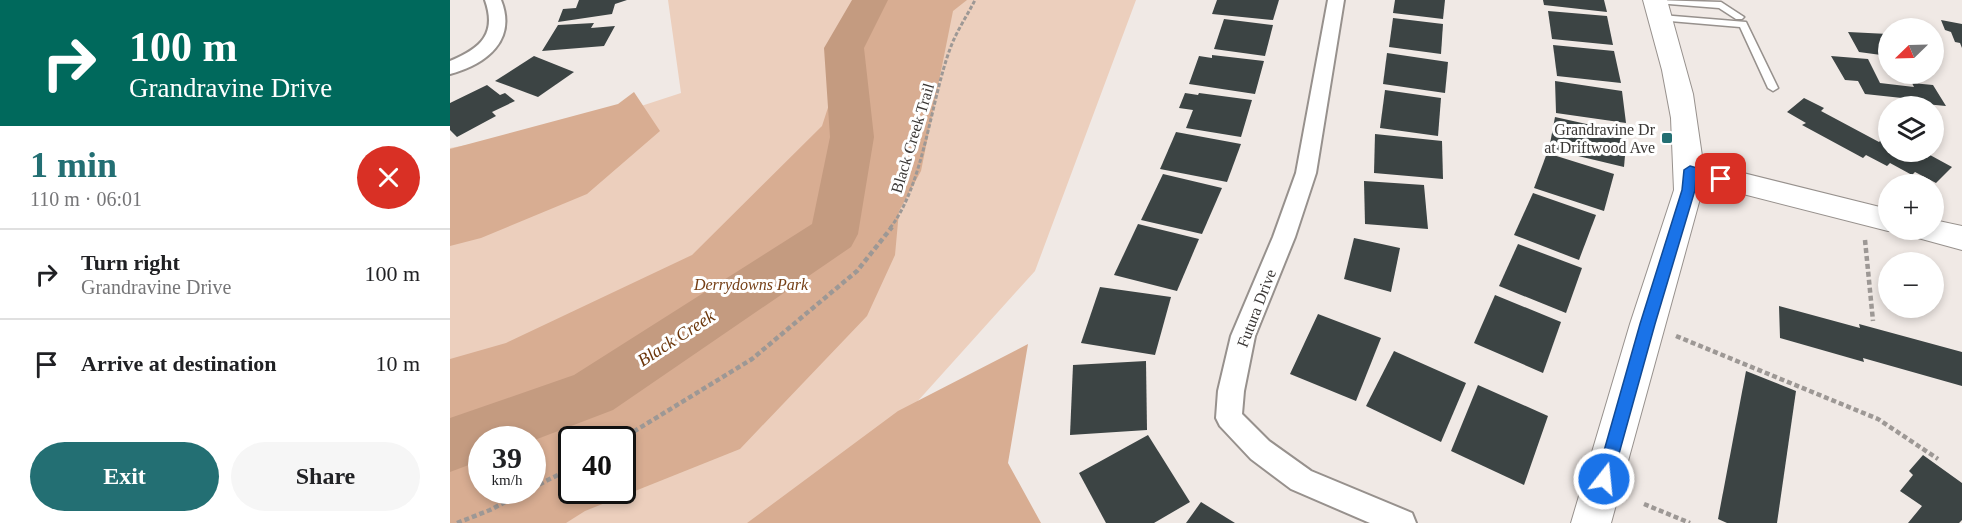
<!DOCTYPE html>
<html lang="en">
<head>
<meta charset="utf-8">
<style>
	body { margin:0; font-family:"Times New Roman",serif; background:#f6f6f6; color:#202124; height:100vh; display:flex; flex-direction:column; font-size:22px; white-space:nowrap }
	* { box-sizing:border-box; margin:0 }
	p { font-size:20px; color:#757577 }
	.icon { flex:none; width:33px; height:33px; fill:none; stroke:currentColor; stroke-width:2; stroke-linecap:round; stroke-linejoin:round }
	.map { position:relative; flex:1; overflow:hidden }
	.panel { display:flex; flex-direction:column; background:#fff; width:450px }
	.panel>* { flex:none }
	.hud { background:#00695c; color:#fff; overflow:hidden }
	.needle { width:39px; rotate:247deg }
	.controls { position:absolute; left:1428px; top:18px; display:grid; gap:12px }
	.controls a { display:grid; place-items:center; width:66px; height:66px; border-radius:50%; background:#fff; box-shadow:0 3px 9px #0003; font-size:30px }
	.speed { position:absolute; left:18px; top:426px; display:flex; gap:12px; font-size:30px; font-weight:700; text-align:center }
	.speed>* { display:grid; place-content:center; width:78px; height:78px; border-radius:50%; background:#fff; box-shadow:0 3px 9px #0003; line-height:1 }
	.speed small { font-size:15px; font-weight:400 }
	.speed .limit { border:3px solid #111; border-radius:9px; background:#fff; color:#111 }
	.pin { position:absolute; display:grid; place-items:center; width:51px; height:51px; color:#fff; margin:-26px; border-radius:12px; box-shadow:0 3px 9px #0006 }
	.me { position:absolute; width:66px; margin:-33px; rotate:16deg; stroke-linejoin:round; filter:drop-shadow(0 0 4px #0008) }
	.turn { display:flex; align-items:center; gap:21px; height:126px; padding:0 30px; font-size:27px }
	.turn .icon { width:78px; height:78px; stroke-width:2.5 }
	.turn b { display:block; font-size:42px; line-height:51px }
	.round { display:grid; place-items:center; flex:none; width:63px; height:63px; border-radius:32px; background:#f6f6f6 }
	.overview { display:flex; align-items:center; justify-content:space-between; height:102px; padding:0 30px }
	h1 { font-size:36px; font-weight:800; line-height:45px; color:#236f73 }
	.primary-button { display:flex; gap:12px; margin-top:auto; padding:12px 30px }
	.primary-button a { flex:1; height:69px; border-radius:36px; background:#236f73; color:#fff; font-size:24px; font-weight:800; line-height:69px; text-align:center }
	.primary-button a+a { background:#f6f6f6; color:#202124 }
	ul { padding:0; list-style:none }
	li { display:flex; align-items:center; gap:18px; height:90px; padding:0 30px; border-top:2px solid #e0e0e0 }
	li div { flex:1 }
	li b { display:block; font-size:22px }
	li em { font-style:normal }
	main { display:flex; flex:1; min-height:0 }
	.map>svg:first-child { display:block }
</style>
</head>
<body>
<main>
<section class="panel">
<div class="hud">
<div class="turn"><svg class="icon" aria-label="right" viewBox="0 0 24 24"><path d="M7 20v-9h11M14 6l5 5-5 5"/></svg><div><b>100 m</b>Grandravine Drive</div></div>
</div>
<div class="overview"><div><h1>1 min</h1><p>110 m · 06:01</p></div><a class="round" style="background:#d93025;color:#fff"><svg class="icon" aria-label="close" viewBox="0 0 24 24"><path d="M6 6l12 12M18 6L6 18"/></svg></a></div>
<ul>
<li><svg class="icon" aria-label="right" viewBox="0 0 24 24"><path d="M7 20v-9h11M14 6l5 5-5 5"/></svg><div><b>Turn right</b><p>Grandravine Drive</p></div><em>100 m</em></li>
<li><svg class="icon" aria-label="arrive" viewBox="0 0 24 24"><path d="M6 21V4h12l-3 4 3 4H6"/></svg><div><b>Arrive at destination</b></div><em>10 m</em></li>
</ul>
<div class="primary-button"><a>Exit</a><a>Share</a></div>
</section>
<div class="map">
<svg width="1512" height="523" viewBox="0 0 1512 523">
	<rect width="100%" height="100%" fill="#f0e9e5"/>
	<!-- green -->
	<path fill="#eccfbd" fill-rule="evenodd" d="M218,0H686L585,271L358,523H0V148L139,123L231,93ZM32,440H82V490H32ZM122,440H172V490H122Z"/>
	<!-- forest -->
	<g fill="#d8ad92" fill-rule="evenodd">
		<path d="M413,0H517L503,11L471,171L449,211L445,255L417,316L290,449L135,511L116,523H0V359L56,343L242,255L372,126ZM32,440H82V490H32ZM122,440H172V490H122Z"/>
		<polygon points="184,92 210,131 137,194 31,238 0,246 0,149 168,104"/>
		<polygon points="578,344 558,463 591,523 297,523 448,411"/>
	</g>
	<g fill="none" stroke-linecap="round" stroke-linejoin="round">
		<!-- river -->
		<polygon fill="#c49b80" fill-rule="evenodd" points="402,0 438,0 414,48 424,137 408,234 401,247 163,410 82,441 32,440 32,460 0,472 0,418 124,375 362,224 380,137 374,48"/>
	</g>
	<!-- building -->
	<g fill="#3c4444">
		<polygon points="129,0 177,0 165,4 162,14 108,22 113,9 126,8"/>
		<polygon points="767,0 829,0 823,20 762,14"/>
		<polygon points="945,0 995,0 993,19 943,13"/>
		<polygon points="1093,0 1154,0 1157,12 1094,5"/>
		<polygon points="1098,11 1157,16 1163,45 1102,39"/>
		<polygon points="943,18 993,24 991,54 939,47"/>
		<polygon points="774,19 823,25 815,56 764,49"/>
		<polygon points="1491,20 1512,24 1512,48 1510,43 1505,42 1501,32 1495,30"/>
		<polygon points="144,23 141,28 165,26 154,46 92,51 108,25"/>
		<polygon points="1398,32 1438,34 1438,52 1429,51 1431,55 1409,52"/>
		<polygon points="1103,45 1164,51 1171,83 1107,76"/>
		<polygon points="937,53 998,62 995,93 933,84"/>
		<polygon points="762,55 814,61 805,94 739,84 749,56 762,58"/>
		<polygon points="84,56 124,72 88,97 45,81"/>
		<polygon points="1381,56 1418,59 1430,83 1464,87 1462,83 1483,85 1496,106 1475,104 1477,106 1456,106 1452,98 1415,94 1408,81 1395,80"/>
		<polygon points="1105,81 1172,91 1176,123 1106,113"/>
		<polygon points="37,85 50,95 55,93 65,101 42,112 46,116 7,137 0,130 0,103"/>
		<polygon points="935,90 991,98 988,136 930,128"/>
		<polygon points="735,93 748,95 749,93 802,100 791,137 736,128 743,110 729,108"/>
		<polygon points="1354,98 1374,108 1371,111 1429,142 1432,139 1438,143 1438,152 1464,152 1477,158 1480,155 1502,167 1486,183 1465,172 1462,175 1440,163 1437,166 1416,155 1413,158 1352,125 1356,123 1337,112"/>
		<polygon points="1105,117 1177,133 1174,167 1099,149"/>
		<polygon points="726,132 791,144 777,182 710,169"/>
		<polygon points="925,134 992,141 993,179 924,173"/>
		<polygon points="1097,153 1164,174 1154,211 1084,188"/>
		<polygon points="713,174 772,188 752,234 691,220"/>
		<polygon points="914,181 974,185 978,229 915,224"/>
		<polygon points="1083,193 1146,215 1129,260 1064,235"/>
		<polygon points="688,224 749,239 727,291 664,275"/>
		<polygon points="904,238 950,248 941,292 894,279"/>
		<polygon points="1068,244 1132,268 1116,313 1049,286"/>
		<polygon points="650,287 721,297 705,355 631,343"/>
		<polygon points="1045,295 1111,322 1093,373 1024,343"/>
		<polygon points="1329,306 1410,328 1409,324 1512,352 1512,386 1413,358 1414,362 1330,338"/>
		<polygon points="868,314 931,338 906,401 840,374"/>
		<polygon points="944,351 1016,383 991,442 916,406"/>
		<polygon points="696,361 697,430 620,435 623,365"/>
		<polygon points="1296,371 1346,391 1327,523 1277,523 1268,519"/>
		<polygon points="1028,385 1098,416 1074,485 1001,451"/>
		<polygon points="698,435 740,502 704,523 656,523 629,473"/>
		<polygon points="1473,455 1512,483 1512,520 1509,523 1458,523 1472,506 1450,491 1463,475 1459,471"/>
		<polygon points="751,502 785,523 736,523"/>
	</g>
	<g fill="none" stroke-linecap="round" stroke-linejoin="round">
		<defs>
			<g id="lane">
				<polygon points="1202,0 1271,2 1294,17 1292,19 1286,19 1269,8 1206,3"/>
				<polygon points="1211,15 1296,22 1328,88 1323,91 1318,88 1290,27 1208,20 1206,18"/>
			</g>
			<g id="street">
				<path d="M35,0H51C67,40 37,64 0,74V61C31,48 47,34 35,0Z"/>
				<polygon points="878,0 894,0 866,173 845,237 805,336 794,391 792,414 819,441 861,471 962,513 966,523 920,523 841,489 801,459 770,426 766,418 768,391 781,336 823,237 846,173"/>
			</g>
			<g id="secondary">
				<polygon points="1193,0 1217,0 1243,94 1253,163 1438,209 1438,230 1444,230 1438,231 1254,184 1161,523 1121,523 1180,324 1224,190 1221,118 1212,70"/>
				<polygon points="1484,220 1512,226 1512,250 1468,238 1464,230 1484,230"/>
			</g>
		</defs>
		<!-- lane casing -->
		<use href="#lane" stroke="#97918d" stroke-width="3"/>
		<!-- street casing -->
		<use href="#street" stroke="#97918d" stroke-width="4"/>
		<!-- secondary casing -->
		<use href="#secondary" stroke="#97918d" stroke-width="2"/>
		<!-- path-far1 -->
		<path stroke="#9d9895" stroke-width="3" stroke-dasharray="4 2" stroke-linecap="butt" d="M440,228C473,187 481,100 500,49C506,32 517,16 525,0"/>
		<!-- path -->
		<g stroke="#9d9895" stroke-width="4.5" stroke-dasharray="5 3" stroke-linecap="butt">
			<polyline points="1415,240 1423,321"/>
			<polyline points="1226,336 1428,419 1488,459"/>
			<polyline points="170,440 302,359 407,271 442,227"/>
			<polyline points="82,488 122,468"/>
			<polyline points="1194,504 1240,523"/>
			<polyline points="7,523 40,510 78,490"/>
		</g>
		<!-- lane -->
		<use href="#lane" fill="#fff" fill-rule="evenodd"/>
		<!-- street -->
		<use href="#street" fill="#fff" fill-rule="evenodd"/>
		<!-- secondary -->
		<use href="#secondary" fill="#fff" fill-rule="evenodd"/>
	</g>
	<!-- route -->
	<polygon fill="#1a73e8" stroke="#114b97" stroke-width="1.5" points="1240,166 1276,176 1277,179 1271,184 1246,176 1245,190 1205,324 1162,479 1160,484 1154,487 1148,484 1146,479 1190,324 1232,190 1234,170"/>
	<!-- markers -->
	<rect fill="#236f73" stroke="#fff" stroke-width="2" x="1211" y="132" width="12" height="12" rx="3"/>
	<g text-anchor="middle" stroke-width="6" stroke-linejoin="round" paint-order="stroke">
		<!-- poi labels -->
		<g font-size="16" fill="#3a3735" stroke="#fff" text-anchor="end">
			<text x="1205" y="135">Grandravine Dr<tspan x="1205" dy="18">at Driftwood Ave</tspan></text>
		</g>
		<!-- street labels -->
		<g font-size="16" fill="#3a3735" stroke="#fff">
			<text transform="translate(462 138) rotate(-73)" y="6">Black Creek Trail</text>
			<text transform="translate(806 308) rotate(-69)" y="6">Futura Drive</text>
		</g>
		<!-- park labels -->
		<g font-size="16" font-style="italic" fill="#764017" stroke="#fff">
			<text x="301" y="290">Derrydowns Park</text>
		</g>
		<!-- water labels -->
		<g font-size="18" font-style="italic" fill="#6c370c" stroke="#fff">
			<text transform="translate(226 338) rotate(-33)" y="6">Black Creek</text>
		</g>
	</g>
</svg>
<div class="controls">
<a><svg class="needle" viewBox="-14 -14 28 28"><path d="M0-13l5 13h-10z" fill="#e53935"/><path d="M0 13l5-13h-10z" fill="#757577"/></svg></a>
<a><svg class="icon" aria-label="layers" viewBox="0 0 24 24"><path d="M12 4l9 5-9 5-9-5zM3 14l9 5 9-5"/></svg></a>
<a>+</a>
<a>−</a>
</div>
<div class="speed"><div>39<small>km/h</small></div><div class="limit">40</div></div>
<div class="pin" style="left:1271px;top:179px;background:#d93025"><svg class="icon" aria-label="arrive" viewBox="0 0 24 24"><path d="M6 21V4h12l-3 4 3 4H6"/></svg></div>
<svg class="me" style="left:1154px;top:479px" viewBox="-20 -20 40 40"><circle r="17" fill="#1a73e8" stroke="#fff" stroke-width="3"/><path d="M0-11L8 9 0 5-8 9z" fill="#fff"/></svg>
</div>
</main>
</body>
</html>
